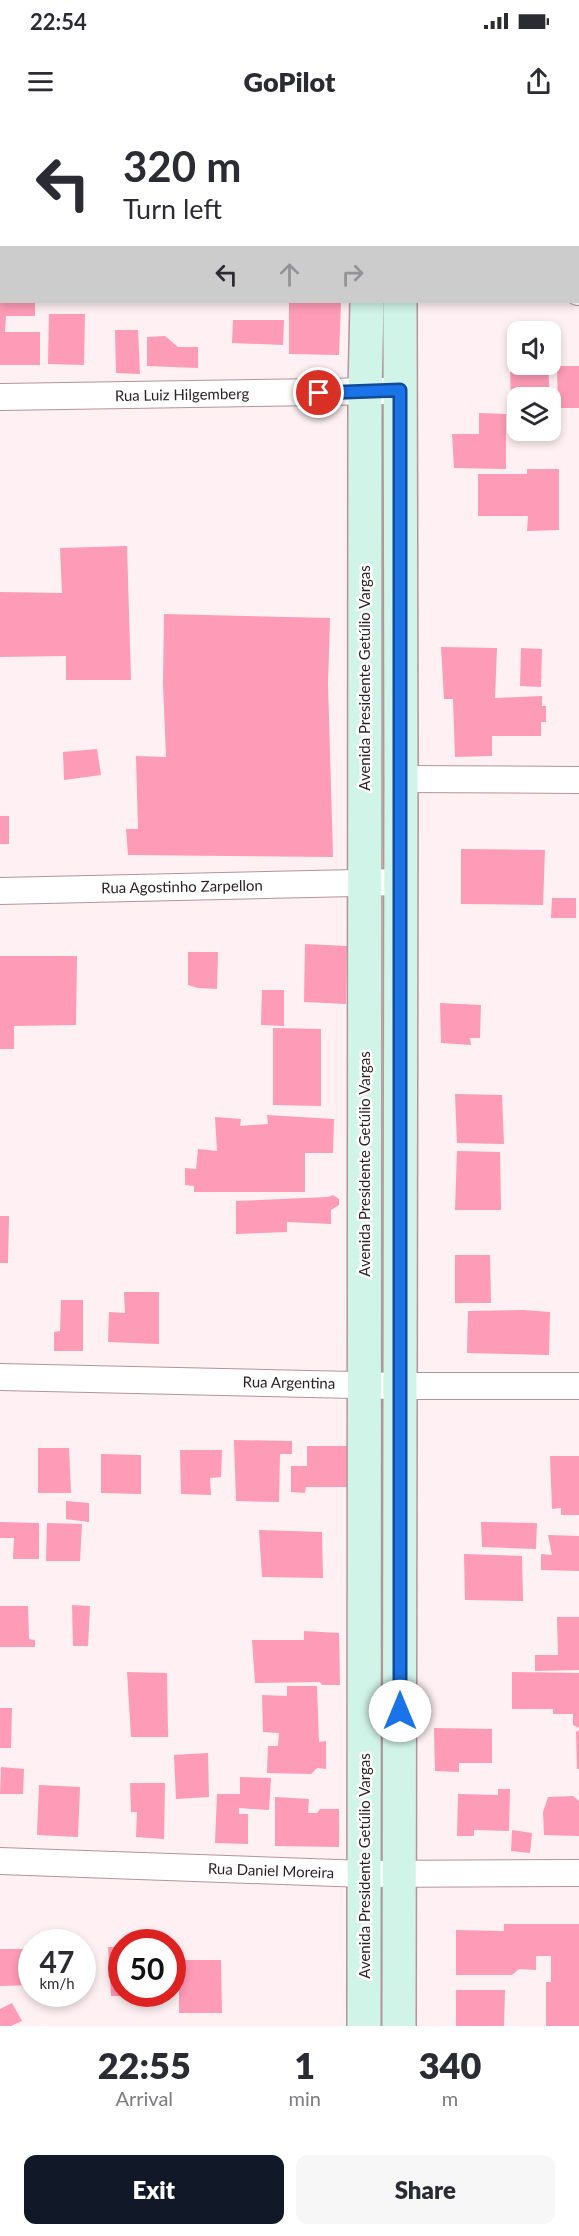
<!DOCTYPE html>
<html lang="en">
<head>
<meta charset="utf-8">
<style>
	body { margin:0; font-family:Lato,sans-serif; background:#f7f7f7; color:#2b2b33; height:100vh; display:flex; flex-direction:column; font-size:22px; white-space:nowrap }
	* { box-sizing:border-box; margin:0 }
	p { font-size:20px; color:#7c7c81 }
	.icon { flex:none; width:33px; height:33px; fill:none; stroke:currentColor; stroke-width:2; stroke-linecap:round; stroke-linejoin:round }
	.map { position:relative; height:1906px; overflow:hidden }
	.details { display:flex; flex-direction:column; background:#fff; flex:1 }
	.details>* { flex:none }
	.guide { position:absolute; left:0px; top:0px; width:579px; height:183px; box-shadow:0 3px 9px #0003; background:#fff; color:#2b2b33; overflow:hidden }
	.tools { position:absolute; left:507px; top:201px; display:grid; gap:12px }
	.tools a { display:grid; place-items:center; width:54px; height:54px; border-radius:12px; background:#fff; box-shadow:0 3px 9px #0003; font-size:30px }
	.speed { position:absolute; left:18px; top:1809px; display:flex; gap:12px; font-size:30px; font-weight:700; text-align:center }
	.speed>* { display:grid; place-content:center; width:78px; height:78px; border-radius:50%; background:#fff; box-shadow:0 3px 9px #0003; line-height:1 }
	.speed small { font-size:15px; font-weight:400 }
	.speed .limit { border:9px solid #d22; background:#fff; color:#111 }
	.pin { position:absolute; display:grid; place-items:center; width:51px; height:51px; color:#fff; margin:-26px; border:3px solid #fff; border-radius:50%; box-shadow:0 2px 6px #0007 }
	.me { position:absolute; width:66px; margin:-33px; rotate:0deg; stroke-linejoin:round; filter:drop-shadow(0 0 4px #0008) }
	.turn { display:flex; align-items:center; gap:21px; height:126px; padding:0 24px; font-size:27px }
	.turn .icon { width:78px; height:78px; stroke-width:2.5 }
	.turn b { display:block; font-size:42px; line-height:51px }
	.lanes { display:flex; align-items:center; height:57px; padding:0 24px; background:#0003; justify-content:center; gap:30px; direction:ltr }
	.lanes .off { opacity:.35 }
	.eta { display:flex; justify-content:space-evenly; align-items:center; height:102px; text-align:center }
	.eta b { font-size:36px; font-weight:800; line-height:42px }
	.primary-button { display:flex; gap:12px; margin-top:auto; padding:12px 24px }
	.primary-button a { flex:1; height:69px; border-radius:12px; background:#111827; color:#fff; font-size:24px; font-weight:800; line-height:69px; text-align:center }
	.primary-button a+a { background:#f7f7f7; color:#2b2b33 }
	.status { display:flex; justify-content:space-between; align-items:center; height:42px; padding:0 30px; background:#fff; direction:ltr }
	.status svg { height:16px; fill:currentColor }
	header { display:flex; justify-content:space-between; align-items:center; height:78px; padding:0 24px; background:#fff; font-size:27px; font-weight:800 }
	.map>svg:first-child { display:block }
</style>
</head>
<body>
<div class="status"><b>22:54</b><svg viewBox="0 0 49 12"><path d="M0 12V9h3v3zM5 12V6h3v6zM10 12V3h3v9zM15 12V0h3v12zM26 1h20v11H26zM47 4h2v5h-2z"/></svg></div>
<header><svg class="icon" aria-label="menu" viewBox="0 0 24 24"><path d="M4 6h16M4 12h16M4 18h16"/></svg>GoPilot<svg class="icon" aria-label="share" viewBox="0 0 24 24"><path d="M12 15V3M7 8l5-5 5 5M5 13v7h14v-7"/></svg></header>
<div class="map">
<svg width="579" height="1906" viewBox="0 0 579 1906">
	<rect width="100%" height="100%" fill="#fef0f3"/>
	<!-- building -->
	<g fill="#fe9bb6">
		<polygon points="289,182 341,182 339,235 289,234"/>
		<polygon points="0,183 35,183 35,196 6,196 5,212 40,212 40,245 0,245"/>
		<polygon points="49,194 85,194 84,245 48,244"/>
		<polygon points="233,200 284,200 283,225 232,223"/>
		<polygon points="115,210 138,210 140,254 116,253"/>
		<polygon points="165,216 178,227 198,227 198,248 147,246 147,217"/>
		<polygon points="510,244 548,245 550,278 518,278 518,284 511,284"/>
		<polygon points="557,246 579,246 579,288 558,288"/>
		<polygon points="479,293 506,294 506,349 454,348 452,314 479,314"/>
		<polygon points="527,349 559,349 559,410 527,411 528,396 478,396 478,354 527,354"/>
		<polygon points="127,426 131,560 66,560 66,536 0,537 0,472 62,473 60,428"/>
		<polygon points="164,494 330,498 328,564 333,737 128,735 126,709 138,709 136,636 166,637 163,564"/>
		<polygon points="441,527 497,528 495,578 542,576 542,586 546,586 546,602 541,602 541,616 492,616 492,636 455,637 453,579 444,579"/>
		<polygon points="521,528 542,529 541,567 520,566"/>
		<polygon points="97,629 101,655 64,660 63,632"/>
		<rect x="0" y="696" width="9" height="28"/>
		<polygon points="461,729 545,730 543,785 461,784"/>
		<polygon points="552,778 576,778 576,798 551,798"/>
		<polygon points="305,824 347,826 346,884 304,882"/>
		<polygon points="188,832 218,832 217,869 198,868 188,865"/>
		<polygon points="0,836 77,836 76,905 14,906 14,929 0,929"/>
		<polygon points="262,870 284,870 284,906 261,905"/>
		<polygon points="440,883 481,885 480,918 470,918 471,925 441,923"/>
		<polygon points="273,908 321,909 321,986 273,985"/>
		<polygon points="455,974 502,975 504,1024 457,1023"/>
		<polygon points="267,995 334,999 333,1033 305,1033 305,1072 194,1072 194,1066 185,1065 185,1048 196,1049 198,1029 217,1031 215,997 241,999 240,1006 268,1004"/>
		<polygon points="457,1031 500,1032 501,1090 455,1090"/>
		<polygon points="333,1075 339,1079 339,1085 331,1090 331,1104 287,1102 287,1112 236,1114 236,1081 328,1077"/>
		<polygon points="0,1096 9,1096 8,1143 0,1143"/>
		<polygon points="455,1135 490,1135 491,1183 455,1183"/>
		<polygon points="124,1172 159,1172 159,1224 108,1222 109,1192 125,1193"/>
		<polygon points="61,1180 83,1180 83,1231 54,1231 54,1212 60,1211"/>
		<polygon points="523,1190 550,1192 549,1235 467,1233 468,1191"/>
		<polygon points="234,1320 292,1321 292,1334 280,1334 279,1382 236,1381"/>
		<polygon points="307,1326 349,1326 347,1367 306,1367 305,1373 291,1372 291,1346 307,1346"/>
		<polygon points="38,1328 69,1328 71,1373 38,1373"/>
		<polygon points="180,1330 222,1330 221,1357 210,1358 211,1375 181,1374"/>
		<polygon points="101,1334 141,1335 141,1374 101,1373"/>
		<polygon points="550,1336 579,1336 579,1395 561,1395 561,1388 552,1389"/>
		<polygon points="66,1381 89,1383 89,1402 66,1399"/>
		<polygon points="0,1402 39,1403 39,1439 13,1439 14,1418 0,1418"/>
		<polygon points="481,1402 537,1403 536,1429 482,1427"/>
		<polygon points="47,1403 82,1404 80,1441 46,1441"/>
		<polygon points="259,1410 322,1412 323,1458 262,1457"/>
		<polygon points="548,1415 579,1416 579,1451 541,1450 541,1434 552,1435"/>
		<polygon points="464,1434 522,1436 523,1481 465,1480"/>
		<polygon points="72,1485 90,1486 88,1526 73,1526"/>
		<polygon points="0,1486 28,1486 29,1519 35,1520 35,1527 0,1527"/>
		<polygon points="557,1497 579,1497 579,1550 535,1551 535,1535 558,1535"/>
		<polygon points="304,1511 339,1513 340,1565 322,1565 320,1562 255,1563 252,1520 304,1520"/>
		<polygon points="127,1552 167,1553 168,1617 131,1617"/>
		<polygon points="512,1552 579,1553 579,1608 573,1605 573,1594 553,1594 553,1589 512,1589"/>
		<polygon points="287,1566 317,1566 319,1622 326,1621 326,1649 317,1648 311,1654 267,1653 268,1626 278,1626 279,1613 263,1612 262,1575 287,1576"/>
		<polygon points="0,1588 12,1588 11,1628 0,1628"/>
		<polygon points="434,1608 492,1609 492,1643 459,1643 459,1652 435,1651"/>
		<polygon points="579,1610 579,1649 577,1649 576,1612"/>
		<polygon points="208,1633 209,1677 176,1679 174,1635"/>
		<polygon points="1,1647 24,1649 23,1674 0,1674"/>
		<polygon points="240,1657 271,1658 269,1690 239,1688 239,1694 248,1694 248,1724 215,1723 217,1674 240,1674"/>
		<polygon points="130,1663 165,1663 164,1719 136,1717 137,1692 131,1692"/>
		<polygon points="39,1665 80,1667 78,1717 37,1715"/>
		<polygon points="498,1669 510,1669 509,1711 474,1710 474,1716 457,1716 458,1674 498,1675"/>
		<polygon points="573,1676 579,1681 579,1716 544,1715 543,1692 548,1677"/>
		<polygon points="275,1677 309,1679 308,1693 317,1693 320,1689 339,1689 339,1727 275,1726"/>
		<polygon points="512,1710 532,1713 530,1733 511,1731"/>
		<polygon points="504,1804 579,1804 579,1906 546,1906 546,1862 551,1862 551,1836 536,1836 536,1850 519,1849 512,1855 456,1855 456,1810 504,1811"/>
		<polygon points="108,1827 122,1827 122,1874 167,1874 167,1876 111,1876"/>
		<polygon points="0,1829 31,1829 32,1865 0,1866"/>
		<polygon points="179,1840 221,1840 222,1893 179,1893"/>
		<polygon points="456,1870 505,1870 504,1906 456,1906"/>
		<polygon points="12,1883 22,1901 11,1906 0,1906 0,1889"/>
	</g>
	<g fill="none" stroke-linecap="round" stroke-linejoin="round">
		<defs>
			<g id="street">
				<polyline points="578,172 579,172"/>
				<polyline points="0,277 384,271"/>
				<polyline points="401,659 579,660"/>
				<polyline points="0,771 401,762"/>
				<polyline points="0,1257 399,1266 579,1266"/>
				<polyline points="0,1741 365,1754 579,1753"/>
			</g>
			<g id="secondary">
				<polyline points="369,2 369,0"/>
				<polyline points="401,2 401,0"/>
				<polyline points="364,1906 365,272 367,182"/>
				<polyline points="399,1906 401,659 400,182"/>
			</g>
		</defs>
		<!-- street casing -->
		<use href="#street" stroke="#b3949b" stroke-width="28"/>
		<!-- secondary casing -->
		<use href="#secondary" stroke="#b3949b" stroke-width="36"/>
		<!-- street -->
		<use href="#street" stroke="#fff" stroke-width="26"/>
		<!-- secondary -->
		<use href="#secondary" stroke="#d1f4e8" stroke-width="33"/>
	</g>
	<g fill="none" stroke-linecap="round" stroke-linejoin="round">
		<defs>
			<polyline id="route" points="319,273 400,270 400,1591"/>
		</defs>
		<!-- route casing -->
		<use href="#route" stroke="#114b97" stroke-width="15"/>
		<!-- route -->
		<use href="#route" stroke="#1a73e8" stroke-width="10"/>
	</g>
	<g text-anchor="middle" stroke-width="5" stroke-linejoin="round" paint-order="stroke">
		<!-- street labels -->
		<g font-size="15" fill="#2d2124" stroke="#fff">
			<text transform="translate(182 275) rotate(-1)" y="5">Rua Luiz Hilgemberg</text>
			<text transform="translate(365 558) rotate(-90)" y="5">Avenida Presidente Getúlio Vargas</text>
			<text transform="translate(182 767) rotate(-1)" y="5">Rua Agostinho Zarpellon</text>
			<text transform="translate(365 1044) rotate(-90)" y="5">Avenida Presidente Getúlio Vargas</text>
			<text transform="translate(289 1263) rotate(1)" y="5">Rua Argentina</text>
			<text transform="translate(365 1746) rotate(-90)" y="5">Avenida Presidente Getúlio Vargas</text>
			<text transform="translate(271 1751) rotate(2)" y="5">Rua Daniel Moreira</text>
		</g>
	</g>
</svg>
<div class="tools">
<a><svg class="icon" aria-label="sound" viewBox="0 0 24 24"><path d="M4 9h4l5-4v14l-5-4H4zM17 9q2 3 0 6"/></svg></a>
<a><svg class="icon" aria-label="layers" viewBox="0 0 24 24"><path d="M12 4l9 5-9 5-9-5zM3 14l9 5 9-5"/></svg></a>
</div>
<div class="speed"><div>47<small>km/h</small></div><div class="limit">50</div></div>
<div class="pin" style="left:319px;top:273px;background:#d93025"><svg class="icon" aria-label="arrive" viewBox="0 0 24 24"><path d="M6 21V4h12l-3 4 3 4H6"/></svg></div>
<svg class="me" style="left:400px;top:1591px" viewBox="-20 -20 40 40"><circle r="19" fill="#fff"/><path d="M0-13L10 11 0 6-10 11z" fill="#1a73e8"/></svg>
<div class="guide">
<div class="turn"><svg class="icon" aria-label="left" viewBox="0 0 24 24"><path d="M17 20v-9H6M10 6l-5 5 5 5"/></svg><div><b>320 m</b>Turn left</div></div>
<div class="lanes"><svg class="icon" aria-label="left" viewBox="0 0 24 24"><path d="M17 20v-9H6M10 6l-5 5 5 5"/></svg><svg class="icon off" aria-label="ahead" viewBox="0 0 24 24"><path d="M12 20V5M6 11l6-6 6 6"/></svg><svg class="icon off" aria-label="right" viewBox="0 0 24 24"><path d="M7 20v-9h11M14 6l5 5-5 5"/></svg></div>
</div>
</div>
<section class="details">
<div class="eta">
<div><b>22:55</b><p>Arrival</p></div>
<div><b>1</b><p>min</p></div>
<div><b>340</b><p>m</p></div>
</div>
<div class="primary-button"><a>Exit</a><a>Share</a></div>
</section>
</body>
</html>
